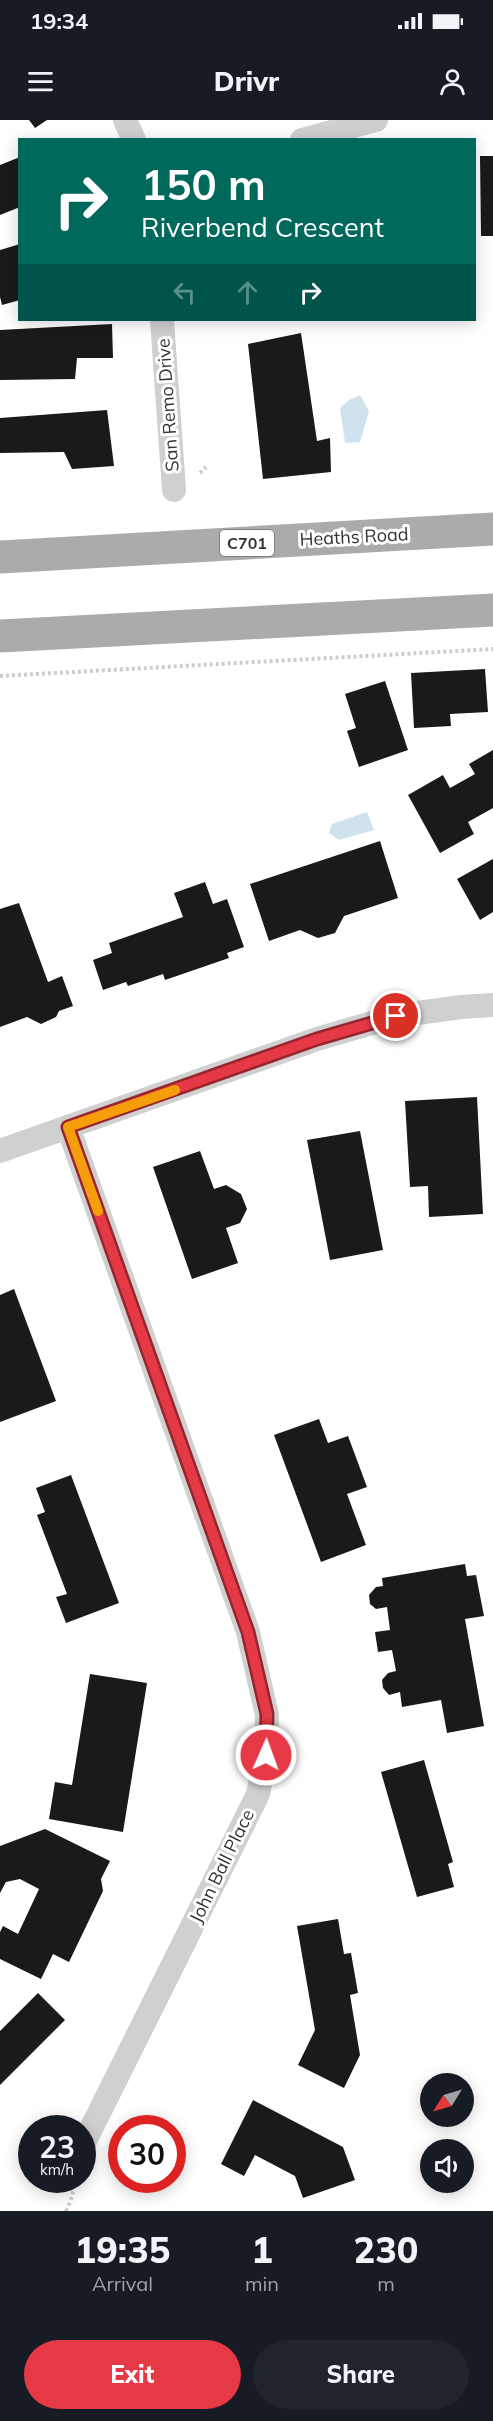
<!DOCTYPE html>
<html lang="en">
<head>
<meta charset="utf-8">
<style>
	body { margin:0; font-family:Mulish,sans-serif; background:#20242c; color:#f1f3f6; height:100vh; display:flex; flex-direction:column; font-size:22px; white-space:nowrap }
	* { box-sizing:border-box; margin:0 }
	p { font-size:20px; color:#9ea1a6 }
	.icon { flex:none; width:33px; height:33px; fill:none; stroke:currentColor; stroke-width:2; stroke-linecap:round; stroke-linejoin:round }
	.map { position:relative; height:2091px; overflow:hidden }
	.drawer { display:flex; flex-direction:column; background:#171b24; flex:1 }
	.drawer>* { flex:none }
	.guide { position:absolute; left:18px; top:18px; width:458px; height:183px; border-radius:0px; box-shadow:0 3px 15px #0003; background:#00695c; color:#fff; overflow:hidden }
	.needle { width:39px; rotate:233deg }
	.buttons { position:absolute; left:420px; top:1953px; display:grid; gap:12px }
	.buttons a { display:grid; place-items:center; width:54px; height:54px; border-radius:50%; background:#171b24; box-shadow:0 3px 15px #0003; font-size:30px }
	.speed { position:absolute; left:18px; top:1995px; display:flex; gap:12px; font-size:30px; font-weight:700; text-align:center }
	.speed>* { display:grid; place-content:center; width:78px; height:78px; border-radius:50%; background:#171b24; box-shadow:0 3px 15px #0003; line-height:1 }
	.speed small { font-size:15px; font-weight:400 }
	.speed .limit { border:9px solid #d22; background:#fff; color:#111 }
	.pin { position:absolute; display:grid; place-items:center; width:51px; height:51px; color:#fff; margin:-26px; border:3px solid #fff; border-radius:50%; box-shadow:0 2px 6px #0007 }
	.me { position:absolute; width:66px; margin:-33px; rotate:2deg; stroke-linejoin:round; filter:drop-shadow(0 0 4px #0008) }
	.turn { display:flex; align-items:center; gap:21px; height:126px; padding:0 24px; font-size:27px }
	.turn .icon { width:78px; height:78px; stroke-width:2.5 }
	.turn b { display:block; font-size:42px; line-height:51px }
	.lanes { display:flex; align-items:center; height:57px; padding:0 24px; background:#0003; justify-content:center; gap:30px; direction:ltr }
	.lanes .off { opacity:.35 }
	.eta { display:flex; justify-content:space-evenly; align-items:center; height:102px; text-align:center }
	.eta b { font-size:36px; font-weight:800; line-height:42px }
	.button { display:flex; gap:12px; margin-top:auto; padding:12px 24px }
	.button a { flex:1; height:69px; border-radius:36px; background:#e63946; color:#fff; font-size:24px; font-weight:800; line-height:69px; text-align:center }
	.button a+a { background:#20242c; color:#f1f3f6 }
	.status { display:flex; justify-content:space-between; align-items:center; height:42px; padding:0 30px; background:#171b24; direction:ltr }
	.status svg { height:16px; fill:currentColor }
	header { display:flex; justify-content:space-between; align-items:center; height:78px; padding:0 24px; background:#171b24; font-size:27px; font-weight:800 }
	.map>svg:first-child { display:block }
</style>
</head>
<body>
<div class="status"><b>19:34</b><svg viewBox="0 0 49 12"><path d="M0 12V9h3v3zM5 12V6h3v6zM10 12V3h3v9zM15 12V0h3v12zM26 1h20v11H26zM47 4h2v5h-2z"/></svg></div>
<header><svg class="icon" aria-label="menu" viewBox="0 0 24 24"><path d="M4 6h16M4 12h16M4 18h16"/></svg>Drivr<svg class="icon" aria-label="person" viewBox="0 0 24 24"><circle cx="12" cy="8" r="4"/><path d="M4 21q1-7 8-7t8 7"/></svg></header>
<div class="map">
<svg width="493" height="2091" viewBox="0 0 493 2091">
	<rect width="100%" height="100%" fill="#fff"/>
	<!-- water -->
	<g fill="#cfe2ee">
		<polygon points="360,275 369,291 360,322 345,323 340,288 349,280"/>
		<polygon points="367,692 374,710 339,720 329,713 332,704"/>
	</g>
	<!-- building -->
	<g fill="#1a1a1a">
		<polygon points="29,0 47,0 35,8"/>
		<polygon points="480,36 493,36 493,116 481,116"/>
		<polygon points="20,37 20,87 0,95 0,45"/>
		<polygon points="20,124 20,180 2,185 0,177 0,130"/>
		<polygon points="112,204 113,238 77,238 75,259 0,260 0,210"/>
		<polygon points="301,213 317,321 330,318 331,352 263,359 248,224"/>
		<polygon points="107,290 114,346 72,349 64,332 0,333 0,298"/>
		<polygon points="485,549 488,592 450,594 451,606 414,608 411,553"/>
		<polygon points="385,561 408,630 359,647 347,611 356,608 345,574"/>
		<polygon points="493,630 493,688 468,702 474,714 440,733 408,675 443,655 450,668 475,654 469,644"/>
		<polygon points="380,721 398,778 344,796 335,813 318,818 300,810 269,821 250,764"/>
		<polygon points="493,739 493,792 480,800 457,759"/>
		<polygon points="205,762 213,784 227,779 244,827 227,833 229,838 165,860 163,854 128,866 126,862 103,870 93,840 112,833 109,823 183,797 174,773"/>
		<polygon points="19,783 48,862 62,856 73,886 59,891 56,897 41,904 27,897 0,907 0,789"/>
		<polygon points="477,977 483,1094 429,1097 428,1066 410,1067 405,981"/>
		<polygon points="360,1011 383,1130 330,1140 307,1020"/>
		<polygon points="200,1031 214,1069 226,1065 241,1074 247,1089 240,1103 226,1108 238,1143 192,1159 153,1047"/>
		<polygon points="14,1169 56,1281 0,1302 0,1175"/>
		<polygon points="319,1299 328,1323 348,1316 367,1367 347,1374 366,1425 321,1442 274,1315"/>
		<polygon points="71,1355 119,1483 66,1503 56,1477 67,1474 37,1395 45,1392 36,1368"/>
		<polygon points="465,1444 467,1456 476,1455 484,1496 465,1499 484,1606 447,1613 441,1580 402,1587 400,1572 389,1575 383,1568 382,1560 388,1553 396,1551 392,1530 378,1532 375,1512 390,1510 387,1487 376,1489 370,1484 369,1475 376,1467 383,1466 382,1458"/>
		<polygon points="90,1554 147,1563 123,1712 49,1699 55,1662 72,1665"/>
		<polygon points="424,1640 453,1742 448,1744 454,1767 417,1777 381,1652"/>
		<polygon points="45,1709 110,1741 101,1759 103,1771 69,1842 53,1834 41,1859 0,1839 0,1812 3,1806 18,1814 39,1769 20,1759 6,1762 0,1773 0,1726"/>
		<polygon points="338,1799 344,1834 351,1833 358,1873 350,1875 360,1935 344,1968 298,1945 315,1910 297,1806"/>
		<polygon points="38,1873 65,1900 0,1965 0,1911"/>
		<polygon points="253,1980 343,2027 355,2060 303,2078 295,2056 255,2035 244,2056 221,2044"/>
	</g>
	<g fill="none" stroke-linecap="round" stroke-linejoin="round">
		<!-- path -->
		<g stroke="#cdcdcd" stroke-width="4" stroke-dasharray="3 3" stroke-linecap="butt">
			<polyline points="200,353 206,347"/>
			<polyline points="0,556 493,529"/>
			<polyline points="66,2091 72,2077 75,2060"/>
		</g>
		<!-- minor -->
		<g stroke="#d0d0d0" stroke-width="24">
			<polyline points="125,0 134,20"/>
			<polyline points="302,20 376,0"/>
			<polyline points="162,200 174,370"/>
			<polyline points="68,1007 248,1512 267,1595 266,1635 258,1674 82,2027"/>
			<polyline points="0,1031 317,919 396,896 461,887 493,885"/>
		</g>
		<!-- primary -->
		<g stroke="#ababab" stroke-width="33">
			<polyline points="0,437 493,409"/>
			<polyline points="0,516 493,490"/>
		</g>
	</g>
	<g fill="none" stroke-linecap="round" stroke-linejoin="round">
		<defs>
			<polyline id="route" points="266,1635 267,1594 248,1512 68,1007 317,919 396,896"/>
		</defs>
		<!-- route casing -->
		<use href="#route" stroke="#96252e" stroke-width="15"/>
		<!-- route -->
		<use href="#route" stroke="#e63946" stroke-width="10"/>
		<!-- slow -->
		<polyline stroke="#f59e0b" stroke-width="10" points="98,1091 68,1007 175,970"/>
	</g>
	<g text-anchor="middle" stroke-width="6" stroke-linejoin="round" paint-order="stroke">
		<!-- shield labels -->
		<rect fill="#fff" stroke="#707070" stroke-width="1.5" x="220" y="410" width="54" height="26" rx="4.5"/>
		<g font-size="16" font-weight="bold" fill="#333">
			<text x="247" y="429">C701</text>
		</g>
		<!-- street labels -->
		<g font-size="18" fill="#333" stroke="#fff">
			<text transform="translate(168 285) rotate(-94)" y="6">San Remo Drive</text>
			<text transform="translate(354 417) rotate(-3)" y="6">Heaths Road</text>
			<text transform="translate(222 1746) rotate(-64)" y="6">John Ball Place</text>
		</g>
	</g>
</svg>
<div class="buttons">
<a><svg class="needle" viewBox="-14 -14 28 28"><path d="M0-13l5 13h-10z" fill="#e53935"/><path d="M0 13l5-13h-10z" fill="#9ea1a6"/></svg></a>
<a><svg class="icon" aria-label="sound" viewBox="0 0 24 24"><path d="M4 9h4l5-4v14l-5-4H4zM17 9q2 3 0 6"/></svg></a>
</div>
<div class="speed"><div>23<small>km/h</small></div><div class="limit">30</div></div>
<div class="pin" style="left:396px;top:896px;background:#d93025"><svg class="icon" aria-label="arrive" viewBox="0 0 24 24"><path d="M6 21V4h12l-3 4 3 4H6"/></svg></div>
<svg class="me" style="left:266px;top:1635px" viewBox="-20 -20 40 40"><circle r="17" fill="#e63946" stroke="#fff" stroke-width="3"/><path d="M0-11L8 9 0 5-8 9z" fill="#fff"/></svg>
<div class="guide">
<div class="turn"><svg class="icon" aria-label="right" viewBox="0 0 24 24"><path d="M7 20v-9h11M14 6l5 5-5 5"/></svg><div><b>150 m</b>Riverbend Crescent</div></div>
<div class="lanes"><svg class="icon off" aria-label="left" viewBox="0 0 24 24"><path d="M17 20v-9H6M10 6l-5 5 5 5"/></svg><svg class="icon off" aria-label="ahead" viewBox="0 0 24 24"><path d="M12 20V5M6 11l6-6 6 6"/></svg><svg class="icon" aria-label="right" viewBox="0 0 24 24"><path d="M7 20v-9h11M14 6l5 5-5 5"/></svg></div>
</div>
</div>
<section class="drawer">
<div class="eta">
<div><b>19:35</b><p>Arrival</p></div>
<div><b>1</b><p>min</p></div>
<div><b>230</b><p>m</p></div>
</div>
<div class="button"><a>Exit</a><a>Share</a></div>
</section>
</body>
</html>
